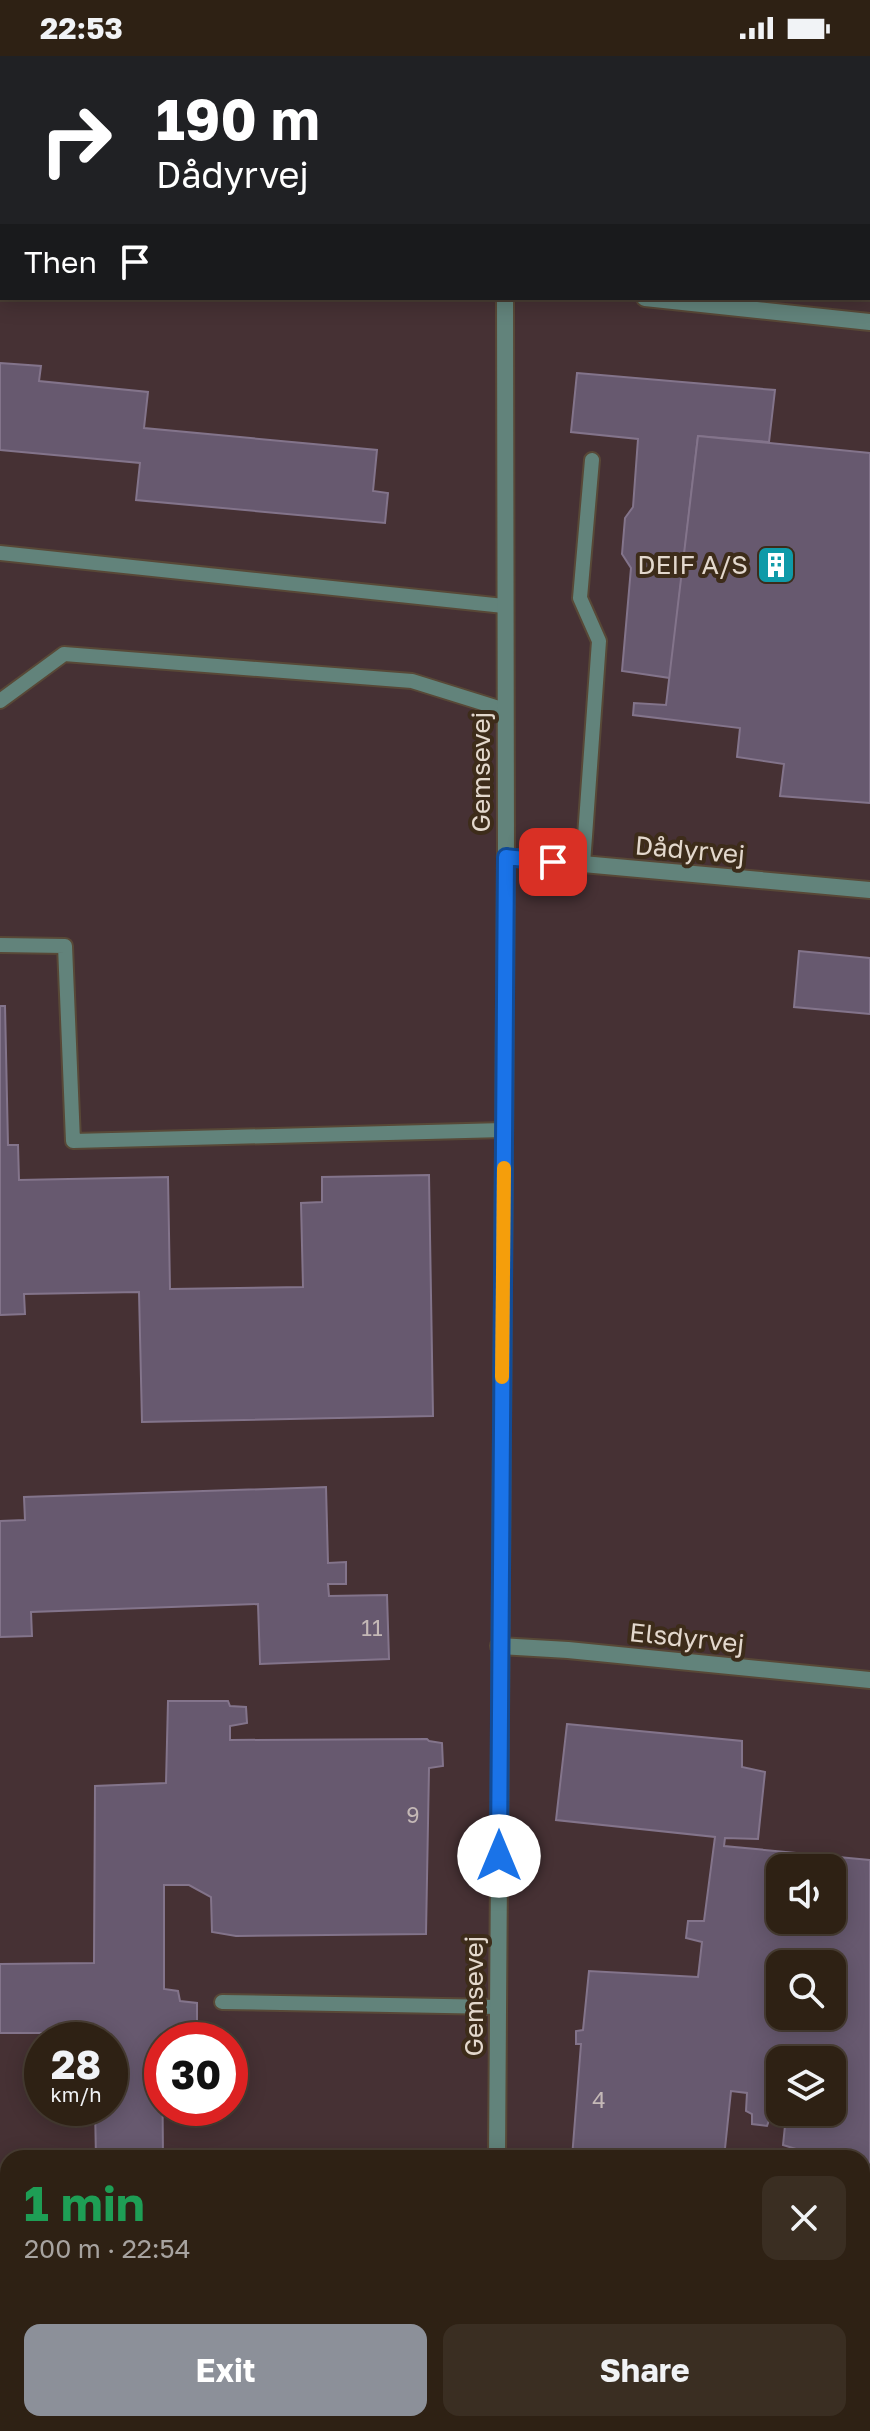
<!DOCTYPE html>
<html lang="en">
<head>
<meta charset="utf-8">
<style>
	body { margin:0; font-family:"Golos Text",sans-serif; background:#3a2e22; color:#f1f3f6; height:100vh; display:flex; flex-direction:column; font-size:30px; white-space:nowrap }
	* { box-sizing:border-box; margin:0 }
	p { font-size:26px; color:#a7a3a0 }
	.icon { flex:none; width:44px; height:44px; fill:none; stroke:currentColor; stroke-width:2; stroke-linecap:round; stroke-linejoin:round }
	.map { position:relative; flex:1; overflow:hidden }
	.panel { position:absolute; left:0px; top:2094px; width:870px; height:282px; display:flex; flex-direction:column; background:#2e2114; border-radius:24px 24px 0 0; box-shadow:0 4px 20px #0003,0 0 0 2px #493e34 }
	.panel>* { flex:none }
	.banner { position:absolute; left:0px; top:0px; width:870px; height:244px; box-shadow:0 4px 20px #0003,0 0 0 2px #493e34; background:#202124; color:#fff; overflow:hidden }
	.controls { position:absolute; left:766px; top:1798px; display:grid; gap:16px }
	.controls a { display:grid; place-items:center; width:80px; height:80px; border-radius:16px; background:#2e2114; box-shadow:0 4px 20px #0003,0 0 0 2px #493e34; font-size:40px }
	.speed { position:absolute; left:24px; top:1966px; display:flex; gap:16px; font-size:40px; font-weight:700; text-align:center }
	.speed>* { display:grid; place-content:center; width:104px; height:104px; border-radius:50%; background:#2e2114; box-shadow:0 4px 20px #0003,0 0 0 2px #493e34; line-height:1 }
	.speed small { font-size:20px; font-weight:400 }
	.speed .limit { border:12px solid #d22; background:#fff; color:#111 }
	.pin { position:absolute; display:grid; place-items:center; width:68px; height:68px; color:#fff; margin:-34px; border-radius:16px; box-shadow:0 4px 12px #0006 }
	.me { position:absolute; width:88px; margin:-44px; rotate:0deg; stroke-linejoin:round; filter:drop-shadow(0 0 6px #0008) }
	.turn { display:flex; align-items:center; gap:28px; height:168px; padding:0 24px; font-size:36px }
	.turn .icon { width:104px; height:104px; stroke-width:2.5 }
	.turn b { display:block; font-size:56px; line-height:68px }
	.then { display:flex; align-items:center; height:76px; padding:0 24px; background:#0003; gap:16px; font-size:30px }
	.round { display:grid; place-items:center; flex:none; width:84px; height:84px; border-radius:16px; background:#3a2e22 }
	.head { display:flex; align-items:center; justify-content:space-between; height:136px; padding:0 24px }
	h1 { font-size:48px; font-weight:700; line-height:60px; color:#1e9e55 }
	.action { display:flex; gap:16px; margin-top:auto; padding:16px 24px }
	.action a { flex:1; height:92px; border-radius:16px; background:#8c9099; color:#fff; font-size:32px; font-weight:700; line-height:92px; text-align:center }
	.action a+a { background:#3a2e22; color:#f1f3f6 }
	.status { display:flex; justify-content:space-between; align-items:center; height:56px; padding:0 40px; background:#2e2114; direction:ltr }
	.status svg { height:22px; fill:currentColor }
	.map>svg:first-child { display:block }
</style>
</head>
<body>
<div class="status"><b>22:53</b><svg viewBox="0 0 49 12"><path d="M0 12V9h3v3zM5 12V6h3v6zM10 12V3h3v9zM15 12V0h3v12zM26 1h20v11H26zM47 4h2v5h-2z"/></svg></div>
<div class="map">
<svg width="870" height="2375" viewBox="0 0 870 2375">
	<rect width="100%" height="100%" fill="#3d2c1a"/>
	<!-- industrial -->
	<path fill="#463134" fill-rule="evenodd" d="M0,0H870V2375H0ZM2,2H868V242H2ZM780,1812H832V1864H780ZM780,1908H832V1960H780ZM42,1984H110V2052H42ZM162,1984H230V2052H162ZM780,2004H832V2056H780ZM8,2102H862V2368H8Z"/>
	<!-- green -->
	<polygon fill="#454822" points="0,2248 8,2249 8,2368 181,2368 139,2375 0,2375"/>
	<!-- building -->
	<g fill="#67596f" stroke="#83748b" stroke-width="2" fill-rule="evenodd">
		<polygon points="421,0 564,0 564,2 436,2"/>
		<polygon points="733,0 870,0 870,137 868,137 868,2 733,2"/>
		<polygon points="0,307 41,310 39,325 148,336 144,372 377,394 373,435 388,437 385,467 136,444 140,407 0,394"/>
		<polygon points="577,317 775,334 769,386 698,380 670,622 622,615 631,512 622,498 625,462 633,451 638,383 571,376"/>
		<polygon points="698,380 870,397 870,747 780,740 784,708 737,701 740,672 633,659 634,647 666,649"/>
		<polygon points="799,895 870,902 870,958 794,951"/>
		<polygon points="0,950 5,950 8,1089 18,1089 19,1124 168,1121 170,1233 303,1231 301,1147 322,1146 322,1121 429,1119 433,1360 142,1366 139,1236 24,1238 25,1258 0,1259"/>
		<polygon points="326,1431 328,1507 346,1506 346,1528 328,1528 329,1540 387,1539 389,1603 260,1608 258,1548 31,1556 32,1580 0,1581 0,1465 25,1464 24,1441"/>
		<polygon points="168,1645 228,1645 230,1650 246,1651 247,1667 230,1670 230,1684 427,1683 429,1685 442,1687 443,1710 429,1712 426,1878 236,1880 212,1876 211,1841 189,1829 164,1829 164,1933 178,1935 180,1945 197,1947 197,1984 162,1984 163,2102 96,2102 95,2052 110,2052 110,1984 95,1984 95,1977 0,1977 0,1908 94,1907 95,1730 166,1727"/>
		<path d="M567,1668L742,1685V1711L765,1716L758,1783L725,1782L724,1790L870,1804V2207L862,2206V2102H796V2093L783,2089L786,2060L771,2059L767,2070L752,2068V2058L746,2055L747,2037L731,2035L724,2102H572L581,1988H576V1975L583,1974L589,1915L698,1921L702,1886L686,1882L688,1865H704L715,1781L556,1764ZM780,1812H832V1864H780ZM780,1908H832V1960H780ZM780,2004H832V2056H780Z"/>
		<polygon points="870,2229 870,2251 862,2250 862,2231"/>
	</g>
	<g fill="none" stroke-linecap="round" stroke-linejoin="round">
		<defs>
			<g id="service">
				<polyline points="627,2 628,0"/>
				<polyline points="0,497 504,550"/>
				<polyline points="0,645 64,598 412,625 505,654"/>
				<polyline points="583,808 599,585 580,542 592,404"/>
				<polyline points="0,889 65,890 73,1085 504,1074"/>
				<polyline points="222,1946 498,1951"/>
			</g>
			<g id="minor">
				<polyline points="0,173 2,173"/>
				<polyline points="645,242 870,266"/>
				<polyline points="506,801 870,834"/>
				<polyline points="499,1590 568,1594 870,1624"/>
				<polyline points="497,2102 506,801 505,242"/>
				<polyline points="862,2308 870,2308"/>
			</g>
		</defs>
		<!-- service casing -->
		<use href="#service" stroke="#584837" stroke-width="18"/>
		<!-- minor casing -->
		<use href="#minor" stroke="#584837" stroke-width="20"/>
		<!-- service -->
		<use href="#service" stroke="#62837b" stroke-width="14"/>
		<!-- minor -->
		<use href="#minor" stroke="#62837b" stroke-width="16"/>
	</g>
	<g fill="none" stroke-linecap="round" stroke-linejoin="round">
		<defs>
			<polyline id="route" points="499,1800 506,801 553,806"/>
		</defs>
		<!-- route casing -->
		<use href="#route" stroke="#114b97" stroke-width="20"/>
		<!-- route -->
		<use href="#route" stroke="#1a73e8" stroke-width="14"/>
		<!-- slow -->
		<polyline stroke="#f59e0b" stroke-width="14" points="502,1321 504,1112"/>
	</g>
	<!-- icons -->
	<defs>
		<symbol id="building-square" viewBox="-11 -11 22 22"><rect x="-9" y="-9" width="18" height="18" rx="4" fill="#0f9aa8" stroke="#3d2c1a"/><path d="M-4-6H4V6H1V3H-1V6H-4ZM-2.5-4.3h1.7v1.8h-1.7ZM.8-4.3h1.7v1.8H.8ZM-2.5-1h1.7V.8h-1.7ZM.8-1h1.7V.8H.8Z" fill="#fff"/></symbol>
	</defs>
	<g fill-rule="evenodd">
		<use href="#building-square" x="754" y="487" width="44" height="44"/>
	</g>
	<g text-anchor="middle" stroke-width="8" stroke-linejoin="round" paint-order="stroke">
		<!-- number labels -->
		<g font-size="22" fill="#c4b8b6">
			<text x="372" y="1580">11</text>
			<text x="413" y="1767">9</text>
			<text x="599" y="2052">4</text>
		</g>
		<!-- poi labels -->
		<g font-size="26" fill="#e3d8cd" stroke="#3d2c1a" text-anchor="end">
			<text x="748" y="518">DEIF A/S</text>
		</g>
		<!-- street labels -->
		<g font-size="26" fill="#e3d8cd" stroke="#3d2c1a">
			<text transform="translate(481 716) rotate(-90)" y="9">Gemsevej</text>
			<text transform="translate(690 794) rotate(5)" y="9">Dådyrvej</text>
			<text transform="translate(687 1582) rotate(6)" y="9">Elsdyrvej</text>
			<text transform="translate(474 1940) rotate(-90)" y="9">Gemsevej</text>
		</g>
	</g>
</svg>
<div class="controls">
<a><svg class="icon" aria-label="sound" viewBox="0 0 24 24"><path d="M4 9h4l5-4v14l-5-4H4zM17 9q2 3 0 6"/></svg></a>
<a><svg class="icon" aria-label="search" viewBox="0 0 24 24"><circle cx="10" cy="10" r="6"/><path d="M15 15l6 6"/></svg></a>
<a><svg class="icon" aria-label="layers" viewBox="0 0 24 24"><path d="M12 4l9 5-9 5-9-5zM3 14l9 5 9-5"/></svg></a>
</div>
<div class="speed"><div>28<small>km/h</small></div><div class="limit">30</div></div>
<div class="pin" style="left:553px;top:806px;background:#d93025"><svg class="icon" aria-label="arrive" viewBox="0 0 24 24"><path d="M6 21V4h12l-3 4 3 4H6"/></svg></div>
<svg class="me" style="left:499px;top:1800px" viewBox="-20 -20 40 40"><circle r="19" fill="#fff"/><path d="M0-13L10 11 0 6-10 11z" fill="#1a73e8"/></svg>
<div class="banner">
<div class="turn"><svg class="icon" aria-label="right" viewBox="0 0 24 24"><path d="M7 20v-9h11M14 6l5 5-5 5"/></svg><div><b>190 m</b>Dådyrvej</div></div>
<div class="then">Then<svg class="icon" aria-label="arrive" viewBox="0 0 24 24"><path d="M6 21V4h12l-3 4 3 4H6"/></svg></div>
</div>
<section class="panel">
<div class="head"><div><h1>1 min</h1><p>200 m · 22:54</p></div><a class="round"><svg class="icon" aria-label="close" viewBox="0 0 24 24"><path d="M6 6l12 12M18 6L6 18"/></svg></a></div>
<div class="action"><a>Exit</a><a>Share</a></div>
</section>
</div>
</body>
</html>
